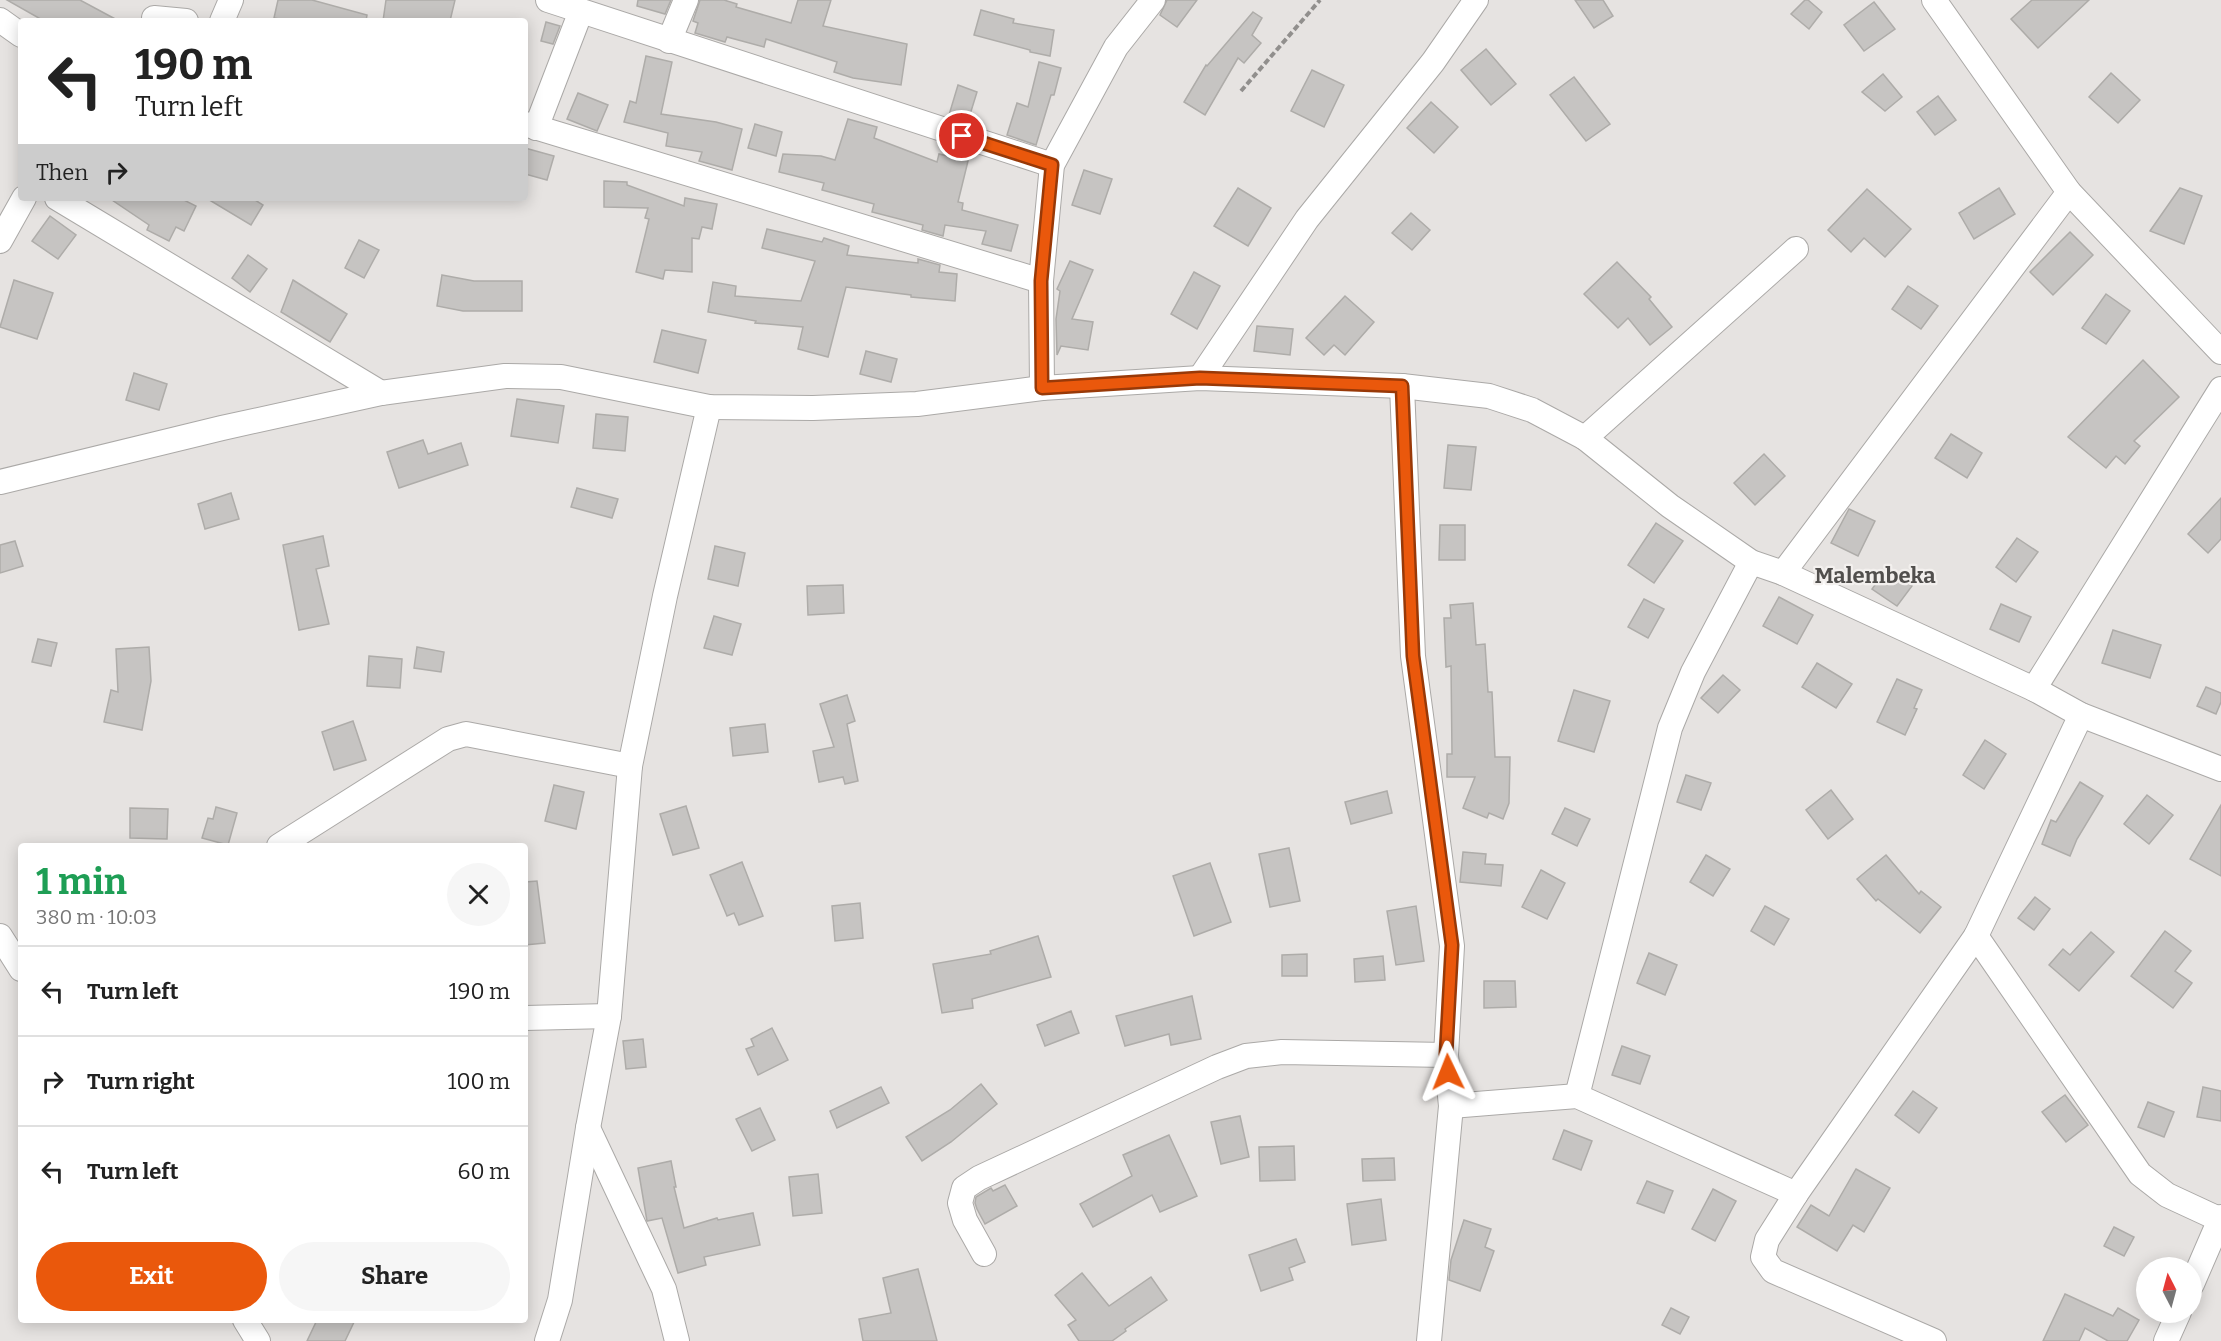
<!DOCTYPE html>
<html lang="en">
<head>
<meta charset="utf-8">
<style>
	body { margin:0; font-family:Bitter,serif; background:#f6f6f6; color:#222; height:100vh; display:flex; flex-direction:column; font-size:22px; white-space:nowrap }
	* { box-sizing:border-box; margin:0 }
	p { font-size:20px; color:#767676 }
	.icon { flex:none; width:33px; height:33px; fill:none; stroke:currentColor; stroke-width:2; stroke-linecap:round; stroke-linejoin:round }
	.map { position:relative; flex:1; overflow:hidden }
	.details { position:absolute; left:18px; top:843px; width:510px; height:480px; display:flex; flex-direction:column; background:#fff; border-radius:6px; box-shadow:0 3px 15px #0003 }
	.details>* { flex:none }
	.guide { position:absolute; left:18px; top:18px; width:510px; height:183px; border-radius:6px; box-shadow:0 3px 15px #0003; background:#fff; color:#222; overflow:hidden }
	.needle { width:39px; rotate:354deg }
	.buttons { position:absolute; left:2136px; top:1257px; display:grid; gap:12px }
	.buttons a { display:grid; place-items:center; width:66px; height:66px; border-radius:50%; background:#fff; box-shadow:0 3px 15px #0003; font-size:30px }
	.pin { position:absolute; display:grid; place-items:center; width:51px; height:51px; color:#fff; margin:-26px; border:3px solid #fff; border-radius:50%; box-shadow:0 2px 6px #0007 }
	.me { position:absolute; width:66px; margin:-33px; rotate:358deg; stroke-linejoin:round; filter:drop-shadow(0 0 4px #0008) }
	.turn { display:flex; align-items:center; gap:21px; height:126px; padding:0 18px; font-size:27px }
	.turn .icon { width:78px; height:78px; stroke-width:2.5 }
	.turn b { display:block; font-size:42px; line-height:51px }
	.then { display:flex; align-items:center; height:57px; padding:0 18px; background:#0003; gap:12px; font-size:22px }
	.round { display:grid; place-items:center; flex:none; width:63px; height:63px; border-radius:32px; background:#f6f6f6 }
	.headline { display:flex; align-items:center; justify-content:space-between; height:102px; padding:0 18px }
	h1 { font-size:36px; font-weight:700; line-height:45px; color:#1e9e55 }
	.cta { display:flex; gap:12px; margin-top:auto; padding:12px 18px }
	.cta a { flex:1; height:69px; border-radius:36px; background:#ea580c; color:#fff; font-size:24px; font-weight:700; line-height:69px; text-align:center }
	.cta a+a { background:#f6f6f6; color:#222 }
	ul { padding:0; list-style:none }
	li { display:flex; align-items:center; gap:18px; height:90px; padding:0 18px; border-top:2px solid #e0e0e0 }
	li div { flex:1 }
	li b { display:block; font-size:22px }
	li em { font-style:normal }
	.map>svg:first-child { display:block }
</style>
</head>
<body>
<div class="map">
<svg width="2221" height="1341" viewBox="0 0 2221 1341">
	<rect width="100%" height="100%" fill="#e6e3e1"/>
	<!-- building -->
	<g fill="#c6c4c2" stroke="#aeaca9" stroke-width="1.5">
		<polygon points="7,0 80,0 119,21 44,21"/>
		<polygon points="278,0 312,0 367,15 366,21 290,21 274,18"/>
		<polygon points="386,0 455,0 450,21 383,21"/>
		<polygon points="638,0 671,0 665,14 637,6"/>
		<polygon points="700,0 724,0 737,4 736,7 791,23 798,0 831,0 823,26 907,44 901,85 853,78 834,72 837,62 766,39 764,47 727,37 725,42 695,33 698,23 693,21"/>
		<polygon points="1167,0 1197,0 1177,27 1160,15"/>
		<polygon points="1575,0 1603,0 1613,16 1594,28"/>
		<polygon points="1805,0 1808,0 1822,12 1809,29 1791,14"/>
		<polygon points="2032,0 2089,0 2038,48 2011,19"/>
		<polygon points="1874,2 1895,29 1864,51 1844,25"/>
		<polygon points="981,10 1014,19 1013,23 1054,30 1050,56 1030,52 1030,50 974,35"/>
		<polygon points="1253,12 1262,18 1252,35 1261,43 1244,63 1238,58 1205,115 1184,102 1206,65 1207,66"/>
		<polygon points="546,22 560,26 553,44 541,41"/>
		<polygon points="1486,49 1516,84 1491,105 1461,70"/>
		<polygon points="646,56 672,62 661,114 716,122 742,129 732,170 699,161 702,152 666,146 668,133 624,122 630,101 636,103"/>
		<polygon points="1039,62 1061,68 1054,95 1051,95 1036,145 1007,135 1017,103 1028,107"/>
		<polygon points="1312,70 1344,85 1324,127 1291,111"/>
		<polygon points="2111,73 2140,100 2118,123 2089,97"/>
		<polygon points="1883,74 1902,97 1885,111 1862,92"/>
		<polygon points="1574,77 1610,124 1586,141 1550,95"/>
		<polygon points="958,85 977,92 968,121 949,115"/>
		<polygon points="578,93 608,105 597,131 567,119"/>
		<polygon points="1938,96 1956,120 1935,135 1917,112"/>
		<polygon points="1431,102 1458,127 1434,153 1407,128"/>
		<polygon points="848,119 877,127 874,138 937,162 939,154 968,161 958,202 963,203 962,210 1018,225 1011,251 982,244 986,231 945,225 943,236 922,230 923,225 872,212 874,204 822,190 824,183 779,172 783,154 821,156 835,160"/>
		<polygon points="755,124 782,132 776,156 748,148"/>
		<polygon points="525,148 554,156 547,180 525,174"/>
		<polygon points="1084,170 1112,179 1100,214 1072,205"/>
		<polygon points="604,181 627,182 627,185 684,206 685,198 717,204 712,229 702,227 699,239 692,238 692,272 665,270 663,279 636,272 649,219 645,218 648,208 604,207"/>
		<polygon points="1238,188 1271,208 1248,246 1214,226"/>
		<polygon points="1999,188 2015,214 1974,239 1959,213"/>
		<polygon points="2180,188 2202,196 2184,244 2150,231"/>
		<polygon points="1867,189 1911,229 1885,257 1864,238 1851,252 1828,230"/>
		<polygon points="109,198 180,198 196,206 184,231 176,227 169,241 147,230 149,225"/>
		<polygon points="206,198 252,198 263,205 251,225"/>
		<polygon points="1411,213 1430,230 1412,250 1392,233"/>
		<polygon points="50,216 76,235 58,259 32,241"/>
		<polygon points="767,229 822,242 824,238 849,246 847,255 918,263 918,259 940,265 939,272 957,274 955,301 911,297 911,295 846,287 828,357 798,349 803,327 755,323 756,321 708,312 713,282 736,286 735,296 801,301 815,261 762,248"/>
		<polygon points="2070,232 2093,255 2053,295 2030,272"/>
		<polygon points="359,240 379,250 364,278 345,268"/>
		<polygon points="248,255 267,269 250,292 232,278"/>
		<polygon points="1070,261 1093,270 1072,319 1093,322 1088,350 1061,346 1057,355 1056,319 1060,291 1057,289"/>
		<polygon points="1617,262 1651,297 1649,299 1672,327 1650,345 1628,318 1618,328 1584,294"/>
		<polygon points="1194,272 1220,286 1197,329 1171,314"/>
		<polygon points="442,275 474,281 522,281 522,311 463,311 437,306"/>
		<polygon points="14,280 53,293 37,339 0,327"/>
		<polygon points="293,280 347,314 330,342 281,312"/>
		<polygon points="1908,286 1938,306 1921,329 1892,309"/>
		<polygon points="2106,294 2130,311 2106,344 2082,328"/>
		<polygon points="1345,296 1374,322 1345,355 1334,345 1324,355 1306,338"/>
		<polygon points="1257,326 1293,329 1290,355 1254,351"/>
		<polygon points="662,330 706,340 698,373 654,362"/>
		<polygon points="866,351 897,359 891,382 860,374"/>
		<polygon points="2143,360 2179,397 2134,441 2140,446 2125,464 2116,456 2106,468 2068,437"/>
		<polygon points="134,373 167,384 159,410 126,400"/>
		<polygon points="517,399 564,406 558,443 511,436"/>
		<polygon points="596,414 628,417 625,451 593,448"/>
		<polygon points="1951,434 1982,453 1967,478 1935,458"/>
		<polygon points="423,440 428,454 461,443 468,465 399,488 387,452"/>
		<polygon points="1448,445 1476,447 1471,490 1444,488"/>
		<polygon points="1764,454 1785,476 1755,505 1734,483"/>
		<polygon points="577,488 618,499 612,518 571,507"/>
		<polygon points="231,493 239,519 205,529 198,504"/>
		<polygon points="2221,498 2221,539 2208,553 2188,534"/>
		<polygon points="1849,509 1875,521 1858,556 1831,543"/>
		<polygon points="1656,523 1683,541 1654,583 1628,565"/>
		<polygon points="1440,525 1465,525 1465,560 1439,560"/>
		<polygon points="323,536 329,566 316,569 329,624 299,630 283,545"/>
		<polygon points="2017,538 2038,552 2016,582 1996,567"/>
		<polygon points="15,541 23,566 0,573 0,545"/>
		<polygon points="715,546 745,553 738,586 708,579"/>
		<polygon points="1887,569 1912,586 1897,606 1872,589"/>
		<polygon points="843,585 844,613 808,615 807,586"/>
		<polygon points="1779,597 1813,615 1797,644 1763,626"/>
		<polygon points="1644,599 1664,609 1648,638 1628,627"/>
		<polygon points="1473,603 1476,645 1485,644 1488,692 1492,692 1495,757 1510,757 1509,803 1503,819 1489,813 1487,818 1463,808 1475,777 1447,777 1447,754 1452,754 1451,666 1446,667 1444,618 1451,618 1450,605"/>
		<polygon points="2001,604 2031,617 2019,642 1990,629"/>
		<polygon points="714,616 741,624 732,655 704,648"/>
		<polygon points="2113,630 2161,645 2150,678 2102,663"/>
		<polygon points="38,639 57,643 51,666 32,662"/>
		<polygon points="149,647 151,681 142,730 104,722 111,690 118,692 116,649"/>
		<polygon points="417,647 444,652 441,672 414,668"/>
		<polygon points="369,656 402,659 400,688 367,686"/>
		<polygon points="1817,663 1852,684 1836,708 1802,687"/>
		<polygon points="1723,675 1740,690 1718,713 1701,698"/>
		<polygon points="1897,679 1922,690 1914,708 1917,709 1905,735 1877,722"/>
		<polygon points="2206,687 2221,693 2221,702 2216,714 2197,706"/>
		<polygon points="1574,690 1610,701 1594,752 1558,741"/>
		<polygon points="847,695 855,721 847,724 858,781 845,784 843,777 819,782 813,751 834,747 820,704"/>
		<polygon points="353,721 366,760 334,770 322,732"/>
		<polygon points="765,724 768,752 733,756 730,728"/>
		<polygon points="1985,740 2006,754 1984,789 1963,775"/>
		<polygon points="1686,775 1711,783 1701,810 1677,802"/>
		<polygon points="2080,782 2103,796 2077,839 2070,856 2042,844 2051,820 2056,822"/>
		<polygon points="554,785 584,792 576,829 545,821"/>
		<polygon points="1831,790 1853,819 1828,839 1806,810"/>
		<polygon points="1387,791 1392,813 1351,824 1345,802"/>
		<polygon points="2147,795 2173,815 2149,844 2124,824"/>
		<polygon points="2221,805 2221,876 2190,859"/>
		<polygon points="686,806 699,848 673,855 660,814"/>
		<polygon points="216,807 237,813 228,845 202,838 208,818 213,819"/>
		<polygon points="130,808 168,809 167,839 130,838"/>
		<polygon points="1565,808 1590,819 1577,846 1552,834"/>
		<polygon points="1289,848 1300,901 1270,907 1259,854"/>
		<polygon points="1463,852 1486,854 1485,864 1503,865 1501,886 1460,882"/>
		<polygon points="1706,855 1730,869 1713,896 1690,882"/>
		<polygon points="1886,855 1919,894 1921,891 1941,907 1920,933 1878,899 1876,901 1857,879"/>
		<polygon points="742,862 763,916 739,925 734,913 727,916 710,875"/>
		<polygon points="1210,863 1231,922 1194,936 1173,876"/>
		<polygon points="1541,870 1565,883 1547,919 1522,907"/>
		<polygon points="537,881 545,943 525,945 525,882"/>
		<polygon points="2035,897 2050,909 2034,930 2018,918"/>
		<polygon points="860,903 863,938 835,941 832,906"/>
		<polygon points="1416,906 1424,961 1396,965 1387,911"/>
		<polygon points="1765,906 1789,919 1774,945 1751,931"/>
		<polygon points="2165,931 2191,951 2175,971 2192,983 2173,1008 2131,976"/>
		<polygon points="2091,932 2114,952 2079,991 2049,965 2063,949 2070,955"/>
		<polygon points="1038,936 1051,977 972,999 973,1008 942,1013 933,964 991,954 990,951"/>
		<polygon points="1649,953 1677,965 1665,995 1637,983"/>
		<polygon points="1307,954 1307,976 1282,976 1282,955"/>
		<polygon points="1383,956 1385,980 1355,982 1354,959"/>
		<polygon points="1484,981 1515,981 1516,1007 1484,1008"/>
		<polygon points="1192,996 1201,1039 1171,1045 1169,1034 1125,1046 1116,1016"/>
		<polygon points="1071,1011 1079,1033 1045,1046 1037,1025"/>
		<polygon points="772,1028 788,1060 758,1075 746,1049 754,1046 751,1039"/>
		<polygon points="643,1039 646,1067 626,1069 623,1041"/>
		<polygon points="1622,1046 1650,1056 1640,1084 1612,1075"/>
		<polygon points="981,1084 997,1104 951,1142 922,1161 906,1137 950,1110"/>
		<polygon points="881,1087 889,1103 837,1128 830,1111"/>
		<polygon points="2203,1087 2221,1091 2221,1121 2197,1117"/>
		<polygon points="1913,1091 1937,1108 1919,1133 1895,1115"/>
		<polygon points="2065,1095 2088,1125 2066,1142 2042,1112"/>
		<polygon points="2148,1102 2174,1112 2164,1137 2138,1127"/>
		<polygon points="760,1108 775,1140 752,1151 736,1119"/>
		<polygon points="1240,1116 1249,1157 1221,1164 1211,1122"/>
		<polygon points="1564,1130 1592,1141 1581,1170 1553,1159"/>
		<polygon points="1169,1135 1197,1196 1160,1212 1152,1195 1093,1227 1080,1204 1132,1176 1123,1155"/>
		<polygon points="1294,1146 1295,1180 1260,1181 1259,1147"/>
		<polygon points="1394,1158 1395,1180 1363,1181 1362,1159"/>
		<polygon points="671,1161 676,1187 674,1187 684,1228 717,1218 718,1220 753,1213 760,1245 704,1257 706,1265 678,1273 662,1218 647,1221 638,1168"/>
		<polygon points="1856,1169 1890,1188 1864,1232 1853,1225 1837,1251 1797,1227 1811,1205 1829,1216"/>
		<polygon points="818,1174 822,1213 793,1216 789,1177"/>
		<polygon points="1647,1181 1673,1191 1664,1213 1637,1203"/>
		<polygon points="1005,1185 1017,1206 985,1224 977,1209 975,1203 976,1197 991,1188 993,1191"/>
		<polygon points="1713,1189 1736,1201 1715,1241 1692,1229"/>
		<polygon points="1381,1199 1386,1240 1352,1245 1347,1204"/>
		<polygon points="1464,1220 1491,1229 1485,1247 1494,1251 1480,1291 1449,1280 1451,1260"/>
		<polygon points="2114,1227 2134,1237 2124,1256 2104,1246"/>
		<polygon points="1296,1239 1305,1262 1289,1268 1293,1280 1261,1291 1249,1255"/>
		<polygon points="918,1269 937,1341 863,1341 859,1319 891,1313 883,1278"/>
		<polygon points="1082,1273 1109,1306 1151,1277 1167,1300 1125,1329 1126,1331 1112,1341 1079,1341 1068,1325 1076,1320 1055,1295"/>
		<polygon points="2065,1294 2113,1316 2118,1308 2139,1320 2127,1341 2108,1341 2085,1328 2079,1341 2043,1341"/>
		<polygon points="1671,1308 1689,1317 1680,1334 1662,1325"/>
		<polygon points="317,1320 355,1320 345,1341 307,1341"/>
	</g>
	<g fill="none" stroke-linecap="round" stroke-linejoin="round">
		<defs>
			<g id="minor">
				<polyline points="548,0 1052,165"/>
				<polyline points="1934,0 2069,192 2221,352"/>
				<polyline points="154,18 186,21"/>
				<polyline points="0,20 21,35"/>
				<polyline points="222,21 231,0"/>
				<polyline points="669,41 686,0"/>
				<polyline points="525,124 1041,281"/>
				<polyline points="536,128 581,11"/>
				<polyline points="57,198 381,393"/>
				<polyline points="0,241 24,198"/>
				<polyline points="1200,378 1307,219 1433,62 1476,0"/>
				<polyline points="1402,386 1413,656 1452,946 1446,1055 1451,1106 1429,1341"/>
				<polyline points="1042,388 1041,281 1052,165 1116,47 1153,0"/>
				<polyline points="1585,438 1796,249"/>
				<polyline points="0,482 222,428 381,393 505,376 561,377 709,407 813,408 917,404 1042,388 1200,378 1402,386 1489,396 1532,410 1585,438 1670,506 1751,562 1783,573 2034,689 2081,715 2221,769"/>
				<polyline points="1783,573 2069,192"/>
				<polyline points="2034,689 2221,389"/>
				<polyline points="279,846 448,739 466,734 630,766"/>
				<polyline points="0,936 21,969"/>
				<polyline points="1976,936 2140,1174 2167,1195 2221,1220"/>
				<polyline points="525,1018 609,1016"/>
				<polyline points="1577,1096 1670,728 1693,672 1751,562"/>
				<polyline points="1451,1106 1577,1096 1796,1194"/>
				<polyline points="588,1128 664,1289 677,1341"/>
				<polyline points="984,1254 965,1220 960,1203 964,1188 979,1178 1217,1067 1246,1056 1282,1052 1446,1055"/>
				<polyline points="2192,1284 2221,1217"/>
				<polyline points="245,1320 258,1341"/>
				<polyline points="547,1341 560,1300 588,1128 609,1016 630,766 665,596 709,407"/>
				<polyline points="1934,1341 1773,1271 1763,1257 1767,1240 1796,1194 1976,936 2081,715"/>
				<polyline points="2166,1341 2179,1312"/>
			</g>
		</defs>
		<!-- minor casing -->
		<use href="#minor" stroke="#aba9a7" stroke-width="26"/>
		<!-- path -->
		<polyline stroke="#918f8d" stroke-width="4" stroke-dasharray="6 3" stroke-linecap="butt" points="1241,91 1320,0"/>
		<!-- minor -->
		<use href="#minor" stroke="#fff" stroke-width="24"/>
	</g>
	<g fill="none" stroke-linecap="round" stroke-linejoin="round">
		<defs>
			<polyline id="route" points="962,136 1052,165 1041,281 1042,388 1200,378 1402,386 1413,656 1452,945 1446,1054 1448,1072"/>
		</defs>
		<!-- route casing -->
		<use href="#route" stroke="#983908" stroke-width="15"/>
		<!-- route -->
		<use href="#route" stroke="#ea580c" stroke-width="10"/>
	</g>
	<g text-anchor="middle" stroke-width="4.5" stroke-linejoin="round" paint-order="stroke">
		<!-- district labels -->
		<g font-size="22" font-weight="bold" fill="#514f4d" stroke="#f3f0ee">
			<text x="1875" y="583">Malembeka</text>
		</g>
	</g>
</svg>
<div class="buttons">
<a><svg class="needle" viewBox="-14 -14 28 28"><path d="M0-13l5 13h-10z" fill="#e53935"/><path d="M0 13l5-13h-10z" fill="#767676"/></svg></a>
</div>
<div class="pin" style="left:962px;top:136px;background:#d93025"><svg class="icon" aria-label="arrive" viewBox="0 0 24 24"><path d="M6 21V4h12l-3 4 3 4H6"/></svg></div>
<svg class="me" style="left:1448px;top:1072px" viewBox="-20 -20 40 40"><path d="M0-17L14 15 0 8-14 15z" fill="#ea580c" stroke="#fff" stroke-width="4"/></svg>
<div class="guide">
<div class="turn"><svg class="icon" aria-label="left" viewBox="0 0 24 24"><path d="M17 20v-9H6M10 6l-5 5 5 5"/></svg><div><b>190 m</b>Turn left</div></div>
<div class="then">Then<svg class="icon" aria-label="right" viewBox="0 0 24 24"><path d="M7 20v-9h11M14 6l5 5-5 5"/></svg></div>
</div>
<section class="details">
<div class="headline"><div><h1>1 min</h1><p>380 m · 10:03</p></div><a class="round"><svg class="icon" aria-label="close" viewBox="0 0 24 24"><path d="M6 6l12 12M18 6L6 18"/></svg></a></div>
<ul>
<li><svg class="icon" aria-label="left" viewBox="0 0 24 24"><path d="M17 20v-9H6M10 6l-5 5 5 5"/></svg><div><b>Turn left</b></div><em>190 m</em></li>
<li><svg class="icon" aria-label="right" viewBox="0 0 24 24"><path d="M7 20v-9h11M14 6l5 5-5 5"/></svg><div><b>Turn right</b></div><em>100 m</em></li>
<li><svg class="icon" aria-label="left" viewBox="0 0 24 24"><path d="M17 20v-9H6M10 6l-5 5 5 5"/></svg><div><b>Turn left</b></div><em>60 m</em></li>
</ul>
<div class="cta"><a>Exit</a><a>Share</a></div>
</section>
</div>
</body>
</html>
